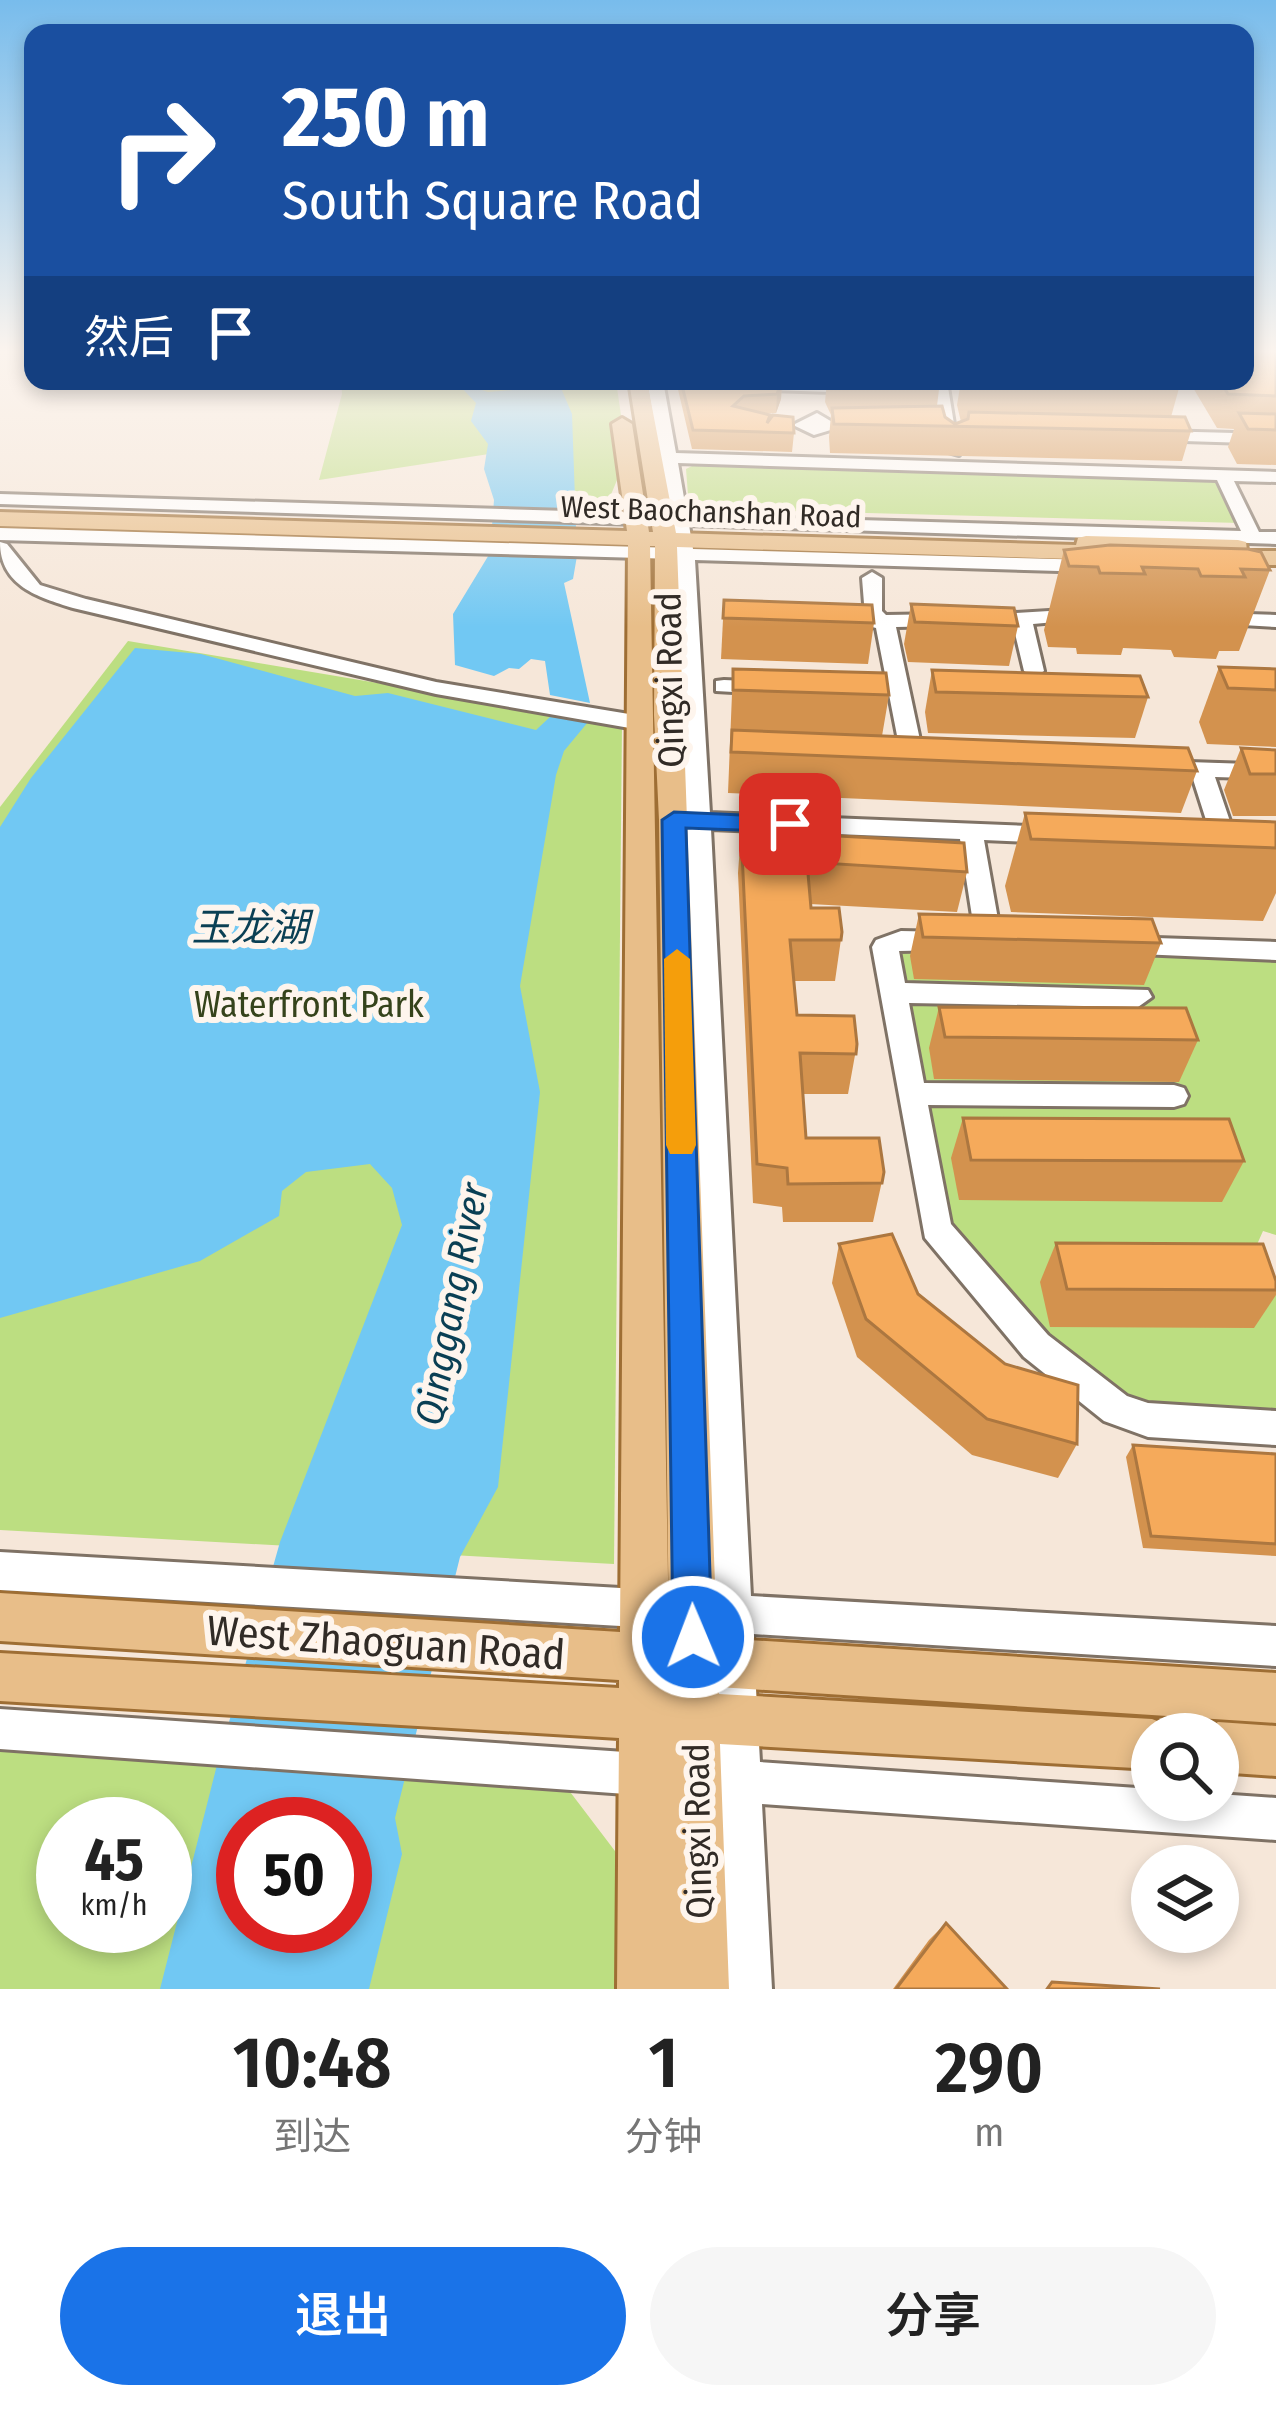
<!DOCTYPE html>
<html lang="zh">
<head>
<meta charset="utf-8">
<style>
	body { margin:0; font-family:"Fira Sans Condensed","Noto Sans SC",sans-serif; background:#f6f6f6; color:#222; height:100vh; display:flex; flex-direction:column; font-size:45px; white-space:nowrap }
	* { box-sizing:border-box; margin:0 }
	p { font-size:39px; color:#767676 }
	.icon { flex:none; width:66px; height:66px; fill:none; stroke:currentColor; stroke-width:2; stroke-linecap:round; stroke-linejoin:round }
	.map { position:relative; height:1989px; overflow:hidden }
	.details { display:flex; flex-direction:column; background:#fff; flex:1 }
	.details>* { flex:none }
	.banner { position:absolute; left:24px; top:24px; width:1230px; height:366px; border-radius:24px; box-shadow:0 6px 18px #0003; background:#1a4fa0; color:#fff; overflow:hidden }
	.tools { position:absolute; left:1131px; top:1713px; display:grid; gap:24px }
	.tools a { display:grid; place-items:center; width:108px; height:108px; border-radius:50%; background:#fff; box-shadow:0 6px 18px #0003; font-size:60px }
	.speed { position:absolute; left:36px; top:1797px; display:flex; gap:24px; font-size:60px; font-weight:700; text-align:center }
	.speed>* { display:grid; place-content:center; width:156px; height:156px; border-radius:50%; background:#fff; box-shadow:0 6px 18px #0003; line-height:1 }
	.speed small { font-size:30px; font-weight:400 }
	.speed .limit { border:18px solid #d22; background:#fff; color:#111 }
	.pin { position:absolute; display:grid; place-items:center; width:102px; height:102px; color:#fff; margin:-51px; border-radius:24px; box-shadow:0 6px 18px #0006 }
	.me { position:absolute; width:132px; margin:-66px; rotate:359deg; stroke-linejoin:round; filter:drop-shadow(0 0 9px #0008) }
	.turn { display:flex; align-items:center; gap:42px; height:252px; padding:0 60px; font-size:54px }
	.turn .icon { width:156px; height:156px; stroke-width:2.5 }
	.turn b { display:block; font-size:84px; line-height:102px }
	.then { display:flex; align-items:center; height:114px; padding:0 60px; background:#0003; gap:24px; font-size:45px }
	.eta { display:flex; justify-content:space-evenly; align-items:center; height:204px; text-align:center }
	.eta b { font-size:72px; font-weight:600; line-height:84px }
	.button { display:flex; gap:24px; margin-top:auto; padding:24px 60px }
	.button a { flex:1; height:138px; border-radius:72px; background:#1a73e8; color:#fff; font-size:48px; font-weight:600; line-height:138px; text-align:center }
	.button a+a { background:#f6f6f6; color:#222 }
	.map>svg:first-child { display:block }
</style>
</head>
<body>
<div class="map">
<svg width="1276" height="1989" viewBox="0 0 1276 1989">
	<rect width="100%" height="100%" fill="#f6e7d9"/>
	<!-- green -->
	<g fill="#bcde81" fill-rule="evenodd">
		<polygon points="341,381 616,381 627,456 605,509 504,506 502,452 319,480 342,394"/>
		<polygon points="696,464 1213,478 1220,482 1240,523 792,511 784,516 699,513 689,508 686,469"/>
		<polygon points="128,641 622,724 614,1564 0,1530 0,807"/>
		<polygon points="895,946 1276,959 1276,1235 1263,1231 1255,1249 1276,1290 1276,1416 1141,1407 1072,1364 949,1226"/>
		<path d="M0,1742L558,1776L618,1855L617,1989H0ZM63,1824H165V1926H63ZM243,1824H345V1926H243Z"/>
	</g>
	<!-- water -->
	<g fill="#71c8f3" fill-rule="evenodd">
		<polygon points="455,381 473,381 472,387 488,392 513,390 515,381 558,381 572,414 577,556 573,579 564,583 590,703 550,695 545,661 531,659 519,669 509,668 494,676 455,665 453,614 490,553 494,500 484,469 488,444 471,421 476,403"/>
		<path d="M135,648L201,654L355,696L388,693L536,730L550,717L588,722L564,751L556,775L520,986L540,1092L498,1487L460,1557L395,1818L402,1854L369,1989H160L218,1761L280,1542L402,1225L392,1188L370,1164L306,1172L282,1191L279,1216L200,1261L0,1318V827L31,778ZM243,1824H345V1926H243Z"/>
	</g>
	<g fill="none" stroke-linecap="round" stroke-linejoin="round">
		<defs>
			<g id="minor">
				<path d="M647,381H663L676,453L1276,472V482L1234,481L1259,532H1276V544L689,525L693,549L1093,560L1102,566L1093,572L695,560L710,813L1052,827L1064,835L1052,843L984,840L1002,942L989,951L976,942L960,839L711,829L751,1596L1276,1626V1666L753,1634L760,1762L1152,1789V1800H1218V1794L1276,1798V1840L762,1804L772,1989H726L720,1800L707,1795L701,1780L707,1765L719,1761L714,1631L703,1627L698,1613L703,1599L713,1595L687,828L674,825L670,820L674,815L686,813L676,559L0,540V528L674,548L670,525L0,504V494L669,514L660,462L646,457L659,452ZM678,463L1217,480L1241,531L687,515Z"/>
				<polygon points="746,381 863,383 871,388 863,393 740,389 738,386"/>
				<polygon points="931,381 947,381 959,455 945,451"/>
				<polygon points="817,413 834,423 834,429 814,435 793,425"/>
				<polygon points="1158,431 1276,434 1276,444 1152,440 1152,432"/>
				<path d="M0,542L7,544L40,585L86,599L436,682L641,716L652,723L641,730L436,694L73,608C38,597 0,586 0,542Z"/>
				<polygon points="872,572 882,578 882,611 886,615 945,614 955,620 945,626 896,627 923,754 932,756 932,766 913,768 902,761 876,628 854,622 865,616 862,578"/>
				<polygon points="1082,609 1092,615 1089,619 1033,624 1044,671 1034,677 1024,671 1013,625 983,627 973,621 983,615"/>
				<polygon points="1216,613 1276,615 1276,627 1209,623 1206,619"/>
				<polygon points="724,680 768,682 779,688 768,694 716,691 716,681"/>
				<polygon points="1160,761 1276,765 1276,779 1215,777 1237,842 1225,850 1213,842 1192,776 1152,773 1152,763"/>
				<polygon points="901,931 948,932 961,941 948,950 899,951 905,983 1148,990 1152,997 1138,1007 909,1003 924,1083 1174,1085 1184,1088 1188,1096 1184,1104 1174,1107 928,1105 951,1224 1048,1335 1127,1396 1148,1403 1276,1411 1276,1445 1148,1437 1104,1421 1024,1357 925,1238 872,947 876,940"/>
				<polygon points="1125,937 1276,942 1276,960 1116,953 1112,946 1116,939"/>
				<polygon points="0,1552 655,1590 669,1595 674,1609 669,1623 655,1628 0,1590"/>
				<polygon points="0,1709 654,1754 669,1760 675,1775 669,1790 654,1796 0,1749"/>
			</g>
			<g id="major">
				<path d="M629,381H647L676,533L1076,545L1078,538L1086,536L1238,540L1246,542L1247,551H1276V565L1218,564L1210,562L1209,553L1116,551L1114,558L1106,560L677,547L717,1638L1276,1673V1723L718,1687L719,1694L1152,1719L1170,1726L1173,1734H1152V1769L720,1744L729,1989H673L670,1741L673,1989H617L619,1738L0,1701V1653L619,1688V1680L0,1641V1593L620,1632L628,545L0,526V512L627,531L612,424L622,418L632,424L649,532H653ZM650,546H655L654,715L659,820L669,1635Z"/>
				<polygon points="1218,1722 1276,1726 1276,1776 1218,1772 1218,1734 1198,1734"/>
			</g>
		</defs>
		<!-- minor casing -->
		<use href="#minor" stroke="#7f7265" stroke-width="6"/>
		<!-- major casing -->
		<use href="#major" stroke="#9e6e34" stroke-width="6"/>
		<!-- minor -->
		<use href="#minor" fill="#fff" fill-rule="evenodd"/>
		<!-- major -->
		<use href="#major" fill="#e8be89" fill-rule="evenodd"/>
	</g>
	<!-- wall -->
	<g fill="#d3924e">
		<polygon points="1276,348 1276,465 1237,464 1228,447 1234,429 1217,428 1189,381 1245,381"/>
		<polygon points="676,381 782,381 781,399 776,413 764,414 769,420 794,433 792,452 692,449"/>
		<polygon points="827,381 940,381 937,406 945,417 955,424 961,422 957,405 961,381 1181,381 1171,417 1191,431 1182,461 830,453 829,437 831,415 825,402"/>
		<polygon points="1064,550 1270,570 1239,651 1219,651 1216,659 1174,657 1171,650 1123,648 1121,655 1077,654 1076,648 1048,647 1044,630"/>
		<polygon points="724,600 874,623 868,664 721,659"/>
		<polygon points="911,604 1018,626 1009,666 908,662 904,644"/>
		<polygon points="1219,667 1276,669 1276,747 1207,744 1199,722"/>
		<polygon points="733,669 889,695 882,736 1197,771 1181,813 728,793"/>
		<polygon points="932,670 1148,697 1135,738 928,733 925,712"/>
		<polygon points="1241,748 1276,750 1276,816 1233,816 1224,790"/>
		<polygon points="1025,813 1276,822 1276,893 1263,921 1011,912 1005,886"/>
		<polygon points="741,832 804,834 967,872 957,912 810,904 811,908 842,932 835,981 794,981 797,1015 857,1044 848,1094 803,1094 806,1138 884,1172 873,1222 783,1222 782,1207 753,1203 738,873"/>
		<polygon points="919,914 1161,943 1144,985 914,979 910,956"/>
		<polygon points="939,1007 1198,1040 1179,1082 934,1079 929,1048"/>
		<polygon points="963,1118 1244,1161 1222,1202 959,1200 951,1158"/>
		<polygon points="1056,1243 1276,1281 1276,1295 1254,1328 1050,1327 1040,1282"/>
		<polygon points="839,1244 918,1294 1077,1444 1058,1478 972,1455 857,1357 832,1283"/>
		<polygon points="1133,1445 1276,1454 1276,1556 1143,1548 1126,1457"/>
		<polygon points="946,1923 1007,1989 893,1989 929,1940"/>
	</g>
	<!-- shaded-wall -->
	<polygon fill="#ac7740" points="782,381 781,399 776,413 777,394"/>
	<!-- building -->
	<g fill="#f5aa5b" stroke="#ac7740" stroke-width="3">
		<polygon points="1245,348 1276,348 1276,396 1228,394 1220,381 1245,381"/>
		<polygon points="681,381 782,381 777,394 744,396 733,406 770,415 767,423 773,415 793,417 794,433 693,430"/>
		<polygon points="885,381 940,381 940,384"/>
		<polygon points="942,406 945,417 955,424 968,419 969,412 1185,417 1191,431 834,424 832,408"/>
		<polygon points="1239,413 1276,414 1276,430 1248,429"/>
		<polygon points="1110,545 1248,549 1261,552 1270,570 1241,569 1245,577 1201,576 1198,569 1142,567 1145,574 1100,573 1098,567 1069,566 1064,550"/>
		<polygon points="724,600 872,605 874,623 723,618"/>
		<polygon points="911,604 1014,608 1018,626 915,622"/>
		<polygon points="1219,667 1276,669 1276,690 1228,688"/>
		<polygon points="733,669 886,673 889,695 733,690"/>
		<polygon points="932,670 1140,676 1148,697 936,692"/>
		<polygon points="732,730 1188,748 1197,771 731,752"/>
		<polygon points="1241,748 1276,750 1276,774 1250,774"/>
		<polygon points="1025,813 1276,822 1276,848 1031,839"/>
		<polygon points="756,822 803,824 804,834 964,843 967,872 807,862 811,908 839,908 842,932 841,940 790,940 797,1015 854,1016 857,1044 856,1054 800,1053 806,1138 879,1138 884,1172 882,1183 788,1184 787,1168 757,1164 741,832"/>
		<polygon points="919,914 1152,919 1161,943 923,937"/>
		<polygon points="939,1007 1186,1008 1198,1040 945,1037"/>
		<polygon points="963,1118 1229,1119 1244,1161 971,1160"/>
		<polygon points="892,1234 918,1294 1005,1364 1078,1385 1077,1444 987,1419 866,1319 839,1244"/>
		<polygon points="1056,1243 1263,1244 1276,1281 1276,1290 1067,1289"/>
		<polygon points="1133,1445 1276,1454 1276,1544 1151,1536"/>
		<polygon points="946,1923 1007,1989 896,1989"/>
		<polygon points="1052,1982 1160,1989 1047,1989"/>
	</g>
	<!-- sky -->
	<linearGradient id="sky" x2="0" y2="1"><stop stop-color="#78bcec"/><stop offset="0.56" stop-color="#fbf4ee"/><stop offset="1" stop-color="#fbf4ee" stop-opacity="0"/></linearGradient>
	<rect width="1276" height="627" fill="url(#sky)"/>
	<!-- route -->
	<polygon fill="#1a73e8" stroke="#114b97" stroke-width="3" points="674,812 790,817 802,824 790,832 686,828 712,1637 707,1651 693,1657 679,1651 673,1637 662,820"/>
	<!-- slow -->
	<polygon fill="#f59e0b" points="677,949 690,959 696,1145 692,1154 670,1154 666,1145 664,959"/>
	<g text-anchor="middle" stroke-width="12" stroke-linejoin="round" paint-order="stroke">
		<!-- far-street labels -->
		<g font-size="30" fill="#312b26" stroke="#fef5ed">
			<text transform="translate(711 512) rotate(2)" y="10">West Baochanshan Road</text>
		</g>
		<!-- street labels -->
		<g font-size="36" fill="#312b26" stroke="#fef5ed">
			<text transform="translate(669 680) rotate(-91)" y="13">Qingxi Road</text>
			<text transform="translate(697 1831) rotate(-91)" y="13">Qingxi Road</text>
		</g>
		<!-- park labels -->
		<g font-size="36" fill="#35431b" stroke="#fef5ed">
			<text x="309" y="1017">Waterfront Park</text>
		</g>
		<!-- water labels -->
		<g font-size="39" font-style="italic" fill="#0a3f54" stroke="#fef5ed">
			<text x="250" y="941">玉龙湖</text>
			<text transform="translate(451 1304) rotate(-79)" y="14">Qinggang River</text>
		</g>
		<!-- near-street labels -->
		<g font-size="42" fill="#312b26" stroke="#fef5ed">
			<text transform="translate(386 1642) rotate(4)" y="15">West Zhaoguan Road</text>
		</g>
	</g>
</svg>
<div class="tools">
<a><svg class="icon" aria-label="search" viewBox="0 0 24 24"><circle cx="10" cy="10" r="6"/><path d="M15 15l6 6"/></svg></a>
<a><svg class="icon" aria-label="layers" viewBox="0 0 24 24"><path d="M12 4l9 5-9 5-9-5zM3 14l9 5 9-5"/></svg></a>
</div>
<div class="speed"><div>45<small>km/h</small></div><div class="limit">50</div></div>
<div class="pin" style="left:790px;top:824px;background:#d93025"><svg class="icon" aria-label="arrive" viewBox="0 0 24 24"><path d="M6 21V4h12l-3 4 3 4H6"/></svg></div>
<svg class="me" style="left:693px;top:1637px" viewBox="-20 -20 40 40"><circle r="17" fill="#1a73e8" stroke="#fff" stroke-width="3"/><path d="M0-11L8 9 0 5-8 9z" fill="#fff"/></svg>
<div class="banner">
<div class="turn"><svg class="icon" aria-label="right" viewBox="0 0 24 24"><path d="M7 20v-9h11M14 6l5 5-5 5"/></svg><div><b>250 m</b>South Square Road</div></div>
<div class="then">然后<svg class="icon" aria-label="arrive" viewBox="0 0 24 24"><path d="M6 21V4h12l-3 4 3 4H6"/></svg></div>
</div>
</div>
<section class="details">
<div class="eta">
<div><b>10:48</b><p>到达</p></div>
<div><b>1</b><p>分钟</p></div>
<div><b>290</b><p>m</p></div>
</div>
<div class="button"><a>退出</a><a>分享</a></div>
</section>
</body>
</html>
